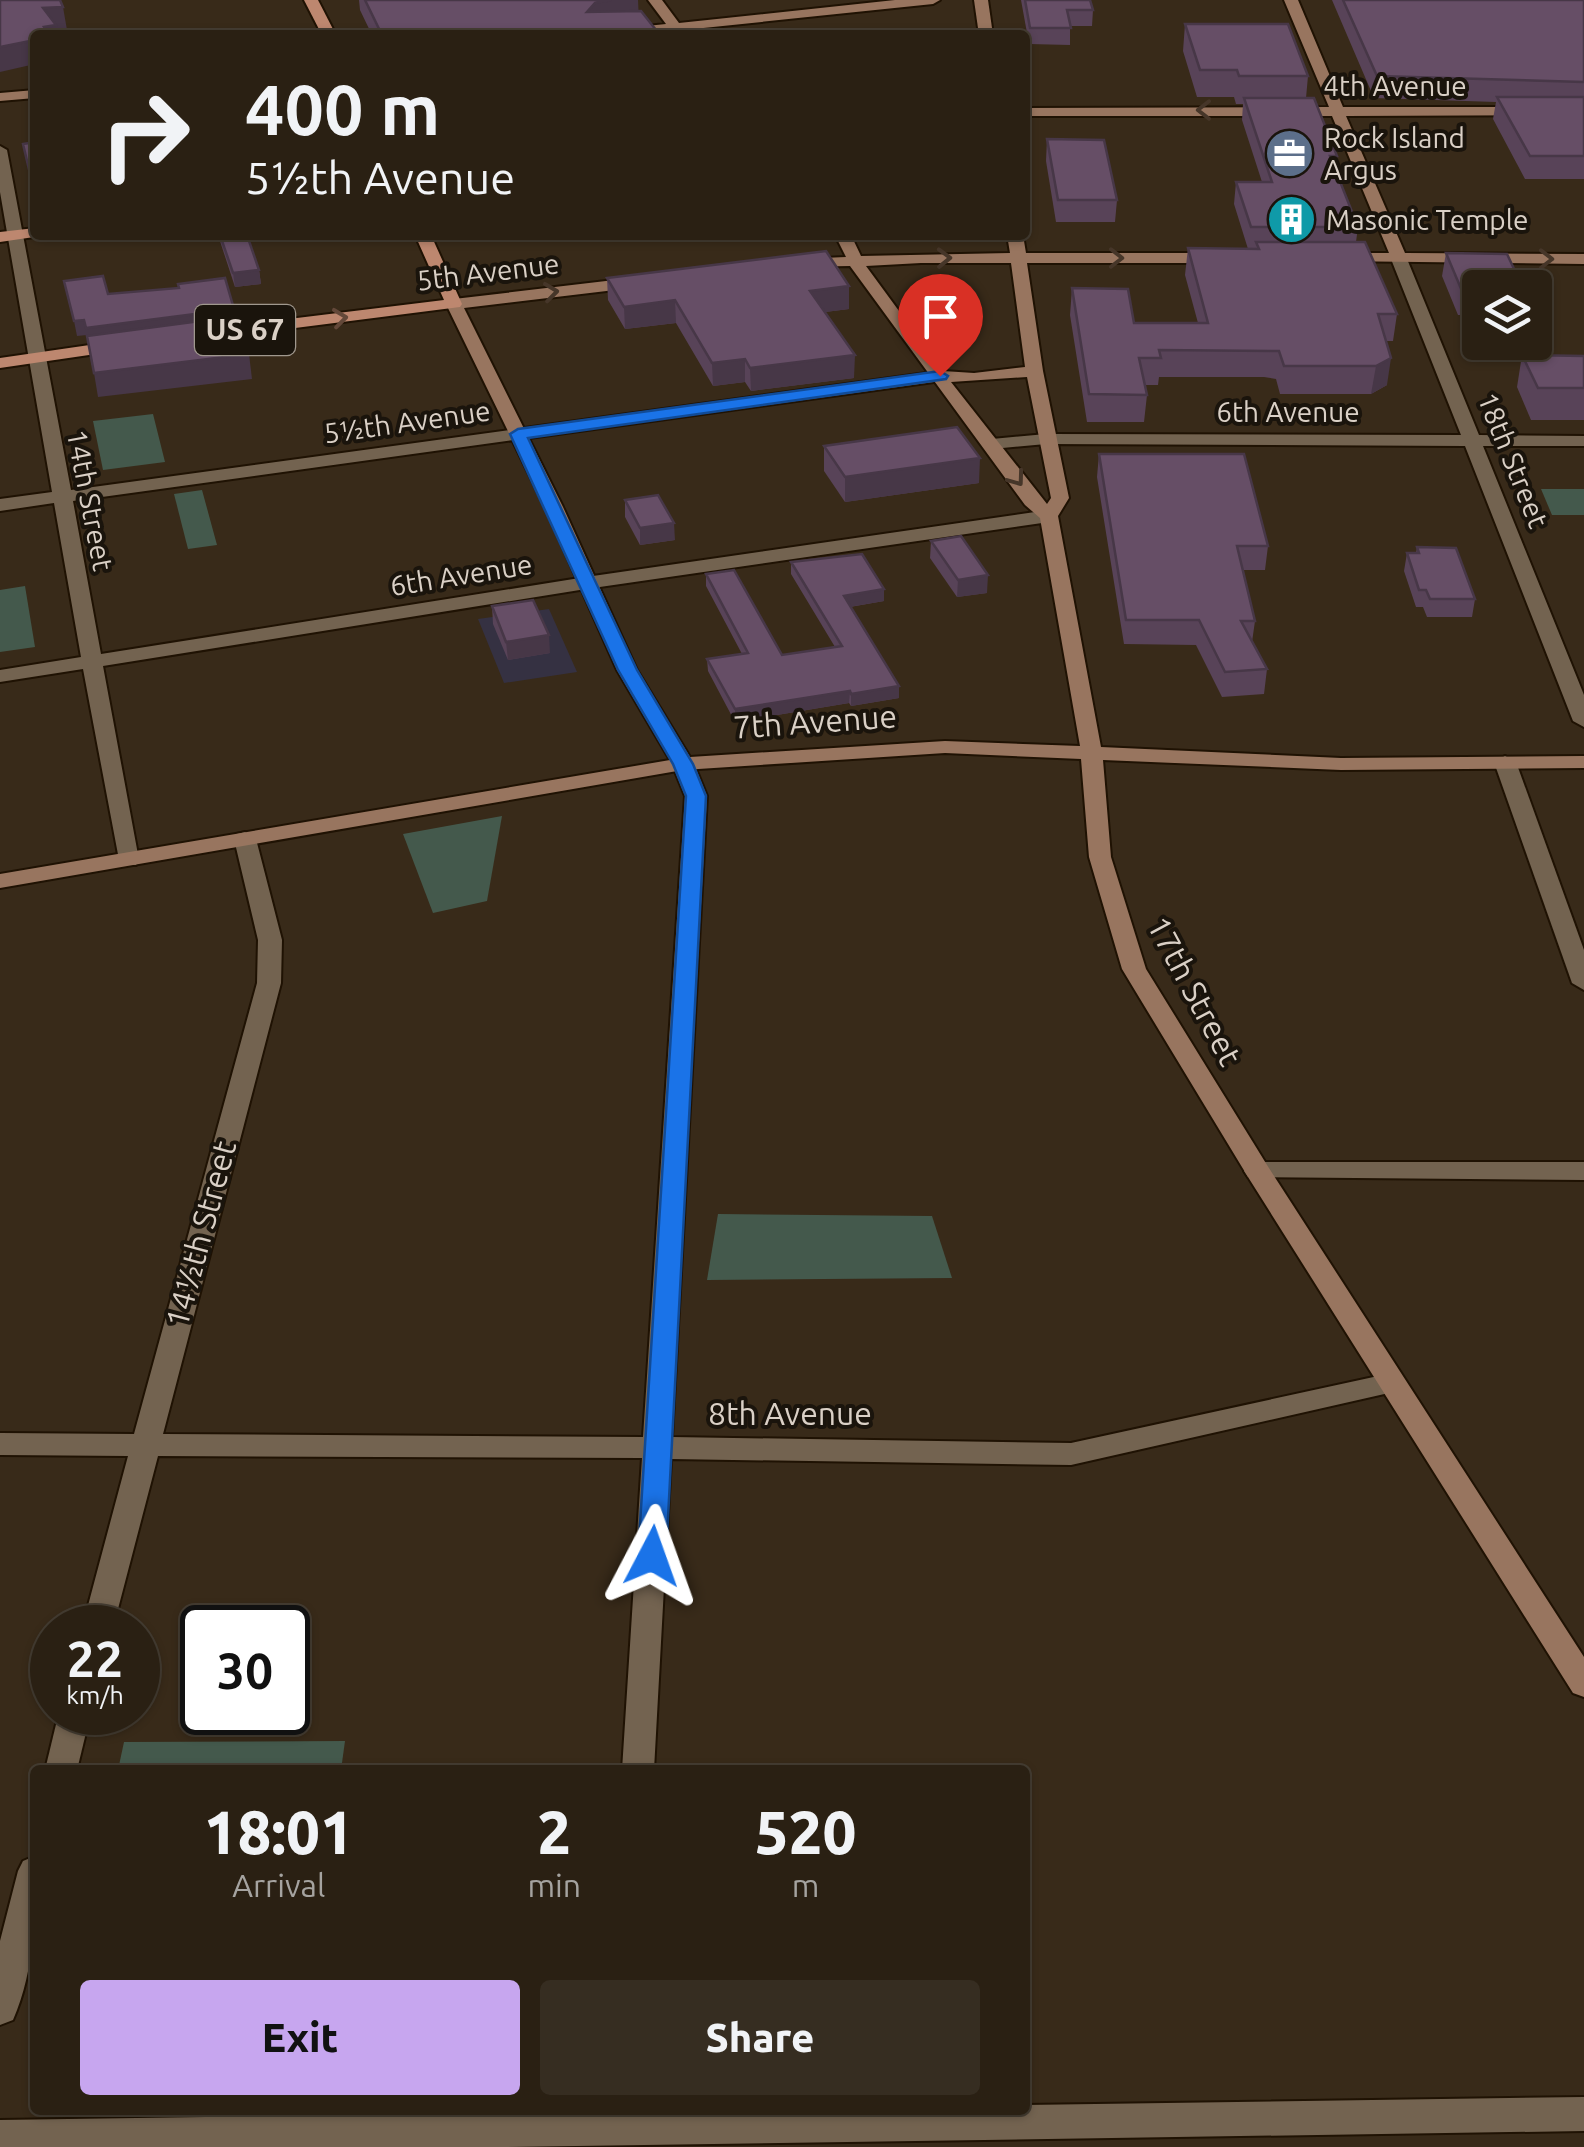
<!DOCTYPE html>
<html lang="en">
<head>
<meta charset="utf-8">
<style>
	body { margin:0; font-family:Ubuntu,sans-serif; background:#362d21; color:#f1f3f6; height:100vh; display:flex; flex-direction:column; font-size:38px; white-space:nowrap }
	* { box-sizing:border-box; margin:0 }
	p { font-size:32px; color:#a5a3a0 }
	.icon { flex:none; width:55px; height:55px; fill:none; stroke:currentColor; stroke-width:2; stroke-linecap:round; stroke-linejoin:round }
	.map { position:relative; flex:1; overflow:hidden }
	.sheet { position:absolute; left:30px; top:1765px; width:1000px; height:350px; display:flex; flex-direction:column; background:#2a2013; border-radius:10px; box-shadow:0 2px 8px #0004,0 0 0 2px #463e33 }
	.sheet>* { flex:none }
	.banner { position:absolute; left:30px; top:30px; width:1000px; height:210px; border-radius:10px; box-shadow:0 2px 8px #0004,0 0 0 2px #463e33; background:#2a2013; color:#f1f3f6; overflow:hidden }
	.buttons { position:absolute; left:1462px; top:270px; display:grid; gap:20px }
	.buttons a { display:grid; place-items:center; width:90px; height:90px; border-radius:10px; background:#2a2013; box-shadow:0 2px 8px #0004,0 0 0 2px #463e33; font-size:50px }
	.speed { position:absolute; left:30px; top:1605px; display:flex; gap:20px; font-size:50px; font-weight:700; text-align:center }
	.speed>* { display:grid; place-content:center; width:130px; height:130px; border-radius:50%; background:#2a2013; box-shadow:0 2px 8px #0004,0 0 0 2px #463e33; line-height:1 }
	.speed small { font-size:25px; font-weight:400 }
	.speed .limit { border:5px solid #111; border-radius:15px; background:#fff; color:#111 }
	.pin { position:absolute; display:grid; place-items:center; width:85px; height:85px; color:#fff; margin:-102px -42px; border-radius:50% 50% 50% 0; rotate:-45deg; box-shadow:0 0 10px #0007 }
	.pin .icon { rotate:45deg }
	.me { position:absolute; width:110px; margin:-55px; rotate:4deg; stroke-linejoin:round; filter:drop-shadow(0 0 8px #0008) }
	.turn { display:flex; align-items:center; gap:35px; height:210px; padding:0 50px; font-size:45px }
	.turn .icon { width:130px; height:130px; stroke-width:2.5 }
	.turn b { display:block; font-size:70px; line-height:85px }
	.eta { display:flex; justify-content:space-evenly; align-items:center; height:170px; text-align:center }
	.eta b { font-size:60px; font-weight:800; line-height:70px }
	.button { display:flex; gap:20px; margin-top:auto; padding:20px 50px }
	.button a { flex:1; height:115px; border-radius:10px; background:#c7a6ef; color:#111; font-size:40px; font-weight:800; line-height:115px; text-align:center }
	.button a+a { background:#362d21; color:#f1f3f6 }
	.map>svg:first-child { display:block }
</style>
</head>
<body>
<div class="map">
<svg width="1584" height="2147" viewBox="0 0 1584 2147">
	<rect width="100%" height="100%" fill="#382a19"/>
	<!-- industrial -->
	<polygon fill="#353142" points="549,609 577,672 504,683 478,619"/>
	<!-- green -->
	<g fill="#44594c">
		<polygon points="153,414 165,462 103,470 93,421"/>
		<polygon points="1541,489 1584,489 1584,515 1552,515"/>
		<polygon points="202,490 217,545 188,549 174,494"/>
		<polygon points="25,586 35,647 0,652 0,590"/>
		<polygon points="502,816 487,901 433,913 403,834"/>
		<polygon points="718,1214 932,1216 952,1278 707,1280"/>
		<polygon points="345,1741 341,1770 118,1770 124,1742"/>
	</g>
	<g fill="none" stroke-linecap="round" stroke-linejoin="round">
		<defs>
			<g id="street">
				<polygon points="0,146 7,150 71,490 941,371 950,376 941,381 73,501 101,654 586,577 1049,510 1058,516 1049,522 586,589 103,666 139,860 136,865 120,865 83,669 0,682 0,670 81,657 54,503 0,511 0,499 52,492 0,192"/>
				<polygon points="1399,254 1407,259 1479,435 1584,436 1584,446 1483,446 1584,695 1584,727 1573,721 1465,446 1046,444 992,449 983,444 992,439 1046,434 1461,435 1391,259"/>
				<polygon points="1505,756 1516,762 1584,950 1584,990 1572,983 1494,762"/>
				<polygon points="683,758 694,764 707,796 672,1437 1071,1443 1392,1373 1402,1376 1406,1383 1402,1390 1071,1465 671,1459 654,1770 622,1770 642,1458 158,1456 113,1628 82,1628 128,1456 0,1455 0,1433 134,1434 257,983 258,940 234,839 237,834 245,832 256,839 282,940 281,983 163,1434 643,1437 685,796 672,764"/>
				<polygon points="1257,1162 1584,1162 1584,1180 1248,1177 1244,1171 1248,1165"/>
				<polygon points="59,1712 91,1712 77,1770 45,1770"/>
				<path d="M35,1856C35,1912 36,1968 13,2020L0,2025V1941L18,1871L23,1861Z"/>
				<polygon points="1584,2097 1584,2131 504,2147 0,2147 0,2120 669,2110 1025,2110 1025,2105"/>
			</g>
			<g id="secondary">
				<polygon points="648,0 662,0 679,23 895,0 940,0 933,4 684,30 688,35 671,31 591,35 598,31 666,24"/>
				<polygon points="974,0 988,0 993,35 979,35"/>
				<polygon points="1284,0 1298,0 1343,107 1584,107 1584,115 1346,116 1405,253 1584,254 1584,264 1333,261 1333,255 1339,253 1389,253 1332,116 1025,116 1025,108 1329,107"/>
				<polygon points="35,90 35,98 0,101 0,93"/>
				<path d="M835,235H851L861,256L1010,253L1007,235H1023L1026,253H1219L1227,258L1219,263H1027L1043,371L1069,498L1058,516L1101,747L1341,758L1584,756V768L1341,770L1103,760L1111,857L1146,969L1267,1165L1584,1657V1697L1573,1693L1248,1177L1122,969L1089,857L1081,759L945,753L683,770L0,888V874L670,760L617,670L545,507L446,304L454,299L640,277L648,282L640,287L464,308L563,507L637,670L690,757L945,741L1080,746L1040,518L1025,505L850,266L793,267V261L799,259L846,257ZM921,263H1011L1025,367L974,373L943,371L866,266ZM1027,377L1051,498L1047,504L951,382Z"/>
			</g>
			<g id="primary">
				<polygon points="304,0 318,0 336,35 322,35"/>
				<polygon points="35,228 35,235 41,236 0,242 0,232"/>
				<polygon points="415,235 431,235 462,304 460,307 208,339 200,334 208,329 444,300"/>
				<polygon points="124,340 130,341 130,349 0,368 0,358"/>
			</g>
		</defs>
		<!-- street casing -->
		<use href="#street" stroke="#1f1203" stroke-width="4"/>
		<!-- secondary casing -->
		<use href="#secondary" stroke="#1f1203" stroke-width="4"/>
		<!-- primary casing -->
		<use href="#primary" stroke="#1f1203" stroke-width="4"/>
		<!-- street -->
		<use href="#street" fill="#736350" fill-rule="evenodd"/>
		<!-- secondary -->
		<use href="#secondary" fill="#98755f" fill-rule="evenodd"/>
		<!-- primary -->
		<use href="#primary" fill="#bd876f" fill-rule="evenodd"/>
	</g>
	<!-- wall -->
	<g fill="#584358">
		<polygon points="359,0 638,0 638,11 660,35 372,35 360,10"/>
		<polygon points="1021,0 1090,0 1093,10 1092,26 1070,26 1070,45 1029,44"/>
		<polygon points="1332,0 1584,0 1584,179 1525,179 1493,119 1496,102 1374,98"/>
		<polygon points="1185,24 1308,76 1306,98 1337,156 1335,169 1358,227 1356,242 1397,314 1393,341 1386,341 1387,385 1371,394 1280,394 1276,379 1264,377 1159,377 1158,385 1145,385 1147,395 1144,422 1087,422 1070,315 1072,288 1134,323 1198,323 1185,275 1188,248 1248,249 1234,204 1236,182 1262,182 1242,120 1243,104 1236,104 1234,97 1197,97 1183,51"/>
		<polygon points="1047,139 1117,200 1115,222 1056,222 1046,161"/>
		<polygon points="218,235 247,235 259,270 261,284 235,287"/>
		<polygon points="1446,253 1480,288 1480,315 1458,315 1442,276"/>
		<polygon points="607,278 849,286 849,309 825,312 854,378 751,391 745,382 713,386 676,323 625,329 608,300"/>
		<polygon points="1522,355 1584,356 1584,420 1531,420 1517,387"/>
		<polygon points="824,446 979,483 845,502 824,471"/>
		<polygon points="1099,454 1268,546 1265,570 1243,570 1255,621 1252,642 1267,669 1264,694 1222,697 1196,645 1124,644 1097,477"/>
		<polygon points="625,500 675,540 640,545 625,517"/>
		<polygon points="931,541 987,593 957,597 930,558"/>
		<polygon points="1417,547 1475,599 1472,617 1427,617 1423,607 1416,607 1404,571 1407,553 1416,553"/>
		<polygon points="791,562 884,601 850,607 899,698 851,706 849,703 735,722 708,671 707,659 742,654 706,586 706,574 782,655 835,647 791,574"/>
		<polygon points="492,606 550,653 508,660 493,624"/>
	</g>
	<!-- shaded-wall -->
	<g fill="#473747">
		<polygon points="611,0 638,0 639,21 587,12 595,3"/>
		<polygon points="63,7 67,30 57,31 58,35 45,35 43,8"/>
		<polygon points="35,40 35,64 0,72 0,47"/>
		<polygon points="467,235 507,235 467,240"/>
		<polygon points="259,270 261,284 235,287 233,273"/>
		<polygon points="849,286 849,309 810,314 810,291"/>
		<polygon points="675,300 676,323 625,329 624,307"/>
		<polygon points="234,309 236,323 88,343 87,335 77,336 74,321"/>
		<polygon points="249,354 252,379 98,397 94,373"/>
		<polygon points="855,355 854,378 751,391 750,368"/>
		<polygon points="1391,358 1387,385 1371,394 1376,366"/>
		<polygon points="745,359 745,382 713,386 712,363"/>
		<polygon points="980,458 979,483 845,502 845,477"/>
		<polygon points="674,523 675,540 640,545 640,528"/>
		<polygon points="988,575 987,593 957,597 958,580"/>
		<polygon points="884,589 884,601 843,608 844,596"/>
		<polygon points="549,635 550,653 508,660 506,642"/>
		<polygon points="899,686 899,698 851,706 851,694"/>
		<polygon points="850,691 849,703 735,722 735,709"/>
	</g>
	<!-- building -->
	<g fill="#664e66" stroke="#473747" stroke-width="2.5">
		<polygon points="0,0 60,0 63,7 43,8 56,25 44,27 49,35 35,35 35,40 0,47"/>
		<polygon points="365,0 611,0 595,3 587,12 641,11 660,35 382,35"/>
		<polygon points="1025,0 1090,0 1093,10 1067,10 1071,28 1030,28"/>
		<polygon points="1343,0 1584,0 1584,82 1377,76"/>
		<polygon points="1185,24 1288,24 1308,76 1239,76 1237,70 1200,70"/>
		<polygon points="1497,97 1584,97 1584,156 1530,156"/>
		<polygon points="1244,98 1314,98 1337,156 1330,156 1358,227 1251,227 1236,182 1272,182"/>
		<polygon points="1047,139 1104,140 1117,200 1058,200"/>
		<polygon points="35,142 35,182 32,182 23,144"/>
		<polygon points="220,235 247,235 259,270 233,273"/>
		<polygon points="1256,242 1365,242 1397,314 1378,314 1391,358 1376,366 1284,366 1279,351 1159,350 1161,358 1139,358 1147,395 1089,394 1072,288 1128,289 1134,323 1208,323 1188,248 1259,249"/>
		<polygon points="826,251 849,286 810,291 855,355 750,368 745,359 712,363 675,300 624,307 607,278"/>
		<polygon points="1446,253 1507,254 1523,288 1480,288 1480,291 1462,291"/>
		<polygon points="103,276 108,294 179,288 178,284 225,278 234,309 86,328 84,320 74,321 64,281"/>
		<polygon points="238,316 249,354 94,373 87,336"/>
		<polygon points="1522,355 1584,356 1584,388 1538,388"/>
		<polygon points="957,427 980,458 845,477 824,446"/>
		<polygon points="1099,454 1244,454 1268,546 1237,546 1255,621 1241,621 1267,669 1225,672 1199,620 1126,620"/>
		<polygon points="658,495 674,523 640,528 625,500"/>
		<polygon points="961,536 988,575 958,580 931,541"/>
		<polygon points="1417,547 1456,548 1475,599 1430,599 1426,590 1419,590 1407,553 1419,553"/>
		<polygon points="862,554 884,589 844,596 899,686 851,694 850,691 735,709 707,659 748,653 706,574 734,570 782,655 842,646 791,562"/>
		<polygon points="533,600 549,635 506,642 492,606"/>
	</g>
	<!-- one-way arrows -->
	<defs><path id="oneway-chevron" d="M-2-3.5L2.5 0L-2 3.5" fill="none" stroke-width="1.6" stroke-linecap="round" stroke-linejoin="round" transform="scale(2.5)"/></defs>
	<g stroke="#463629">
		<use href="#oneway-chevron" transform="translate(1204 110) rotate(-180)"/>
		<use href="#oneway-chevron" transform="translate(944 258) rotate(-1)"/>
		<use href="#oneway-chevron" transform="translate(1116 258)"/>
		<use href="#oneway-chevron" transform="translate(1546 259)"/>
		<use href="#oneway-chevron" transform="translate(551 292) rotate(-7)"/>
		<use href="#oneway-chevron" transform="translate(1017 479) rotate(54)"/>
	</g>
	<use stroke="#634839" href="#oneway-chevron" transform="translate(340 318) rotate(-7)"/>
	<!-- route -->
	<polygon fill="#1a73e8" stroke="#114b97" stroke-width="2.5" points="940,371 948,376 946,379 528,438 637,670 693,764 706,796 666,1556 662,1564 652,1567 642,1564 638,1556 686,796 673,764 618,670 510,434 518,429"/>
	<!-- icons -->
	<defs>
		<symbol id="office-disc" viewBox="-11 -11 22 22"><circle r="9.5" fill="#5c6f8a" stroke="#1a140c"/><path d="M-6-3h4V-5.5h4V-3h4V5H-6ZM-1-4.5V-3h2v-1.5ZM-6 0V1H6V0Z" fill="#fff"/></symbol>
		<symbol id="building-disc" viewBox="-11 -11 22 22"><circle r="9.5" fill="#0f9aa8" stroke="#1a140c"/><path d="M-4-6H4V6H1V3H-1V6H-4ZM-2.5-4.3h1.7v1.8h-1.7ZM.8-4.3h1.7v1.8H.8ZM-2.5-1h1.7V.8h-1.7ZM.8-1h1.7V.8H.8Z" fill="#fff"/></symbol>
	</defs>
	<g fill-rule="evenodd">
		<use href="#office-disc" x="1262" y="126" width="55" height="55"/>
		<use href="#building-disc" x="1264" y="192" width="55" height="55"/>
	</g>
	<g text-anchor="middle" stroke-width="8" stroke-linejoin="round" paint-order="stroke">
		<!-- far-street labels -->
		<g font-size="28" fill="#dad0c6" stroke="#1a140c">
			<text x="1395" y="96">4th Avenue</text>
			<text transform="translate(488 272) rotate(-7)" y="10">5th Avenue</text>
			<text x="1288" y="422">6th Avenue</text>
			<text transform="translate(407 422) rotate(-8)" y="10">5½th Avenue</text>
			<text transform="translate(1513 460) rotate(68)" y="10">18th Street</text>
			<text transform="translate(90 500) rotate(79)" y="10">14th Street</text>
			<text transform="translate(461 575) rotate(-9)" y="10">6th Avenue</text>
		</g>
		<!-- far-poi labels -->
		<g font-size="28" fill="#dad0c6" stroke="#1a140c" text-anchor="start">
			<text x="1324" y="148">Rock Island<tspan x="1324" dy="32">Argus</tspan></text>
			<text x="1326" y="230">Masonic Temple</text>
		</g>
		<!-- shield labels -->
		<rect fill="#1a140c" stroke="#a0988e" stroke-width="2.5" x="195" y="305" width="100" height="50" rx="8"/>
		<g font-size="30" font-weight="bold" fill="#dad0c6">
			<text x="245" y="340">US 67</text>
		</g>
		<!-- street labels -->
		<g font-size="32" fill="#dad0c6" stroke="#1a140c">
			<text transform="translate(815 722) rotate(-4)" y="11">7th Avenue</text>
			<text transform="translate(1194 991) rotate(62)" y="11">17th Street</text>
			<text transform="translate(201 1234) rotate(-75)" y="11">14½th Street</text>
			<text x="790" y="1425">8th Avenue</text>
		</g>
	</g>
</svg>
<div class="buttons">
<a><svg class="icon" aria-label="layers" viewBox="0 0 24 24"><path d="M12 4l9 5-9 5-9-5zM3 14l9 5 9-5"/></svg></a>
</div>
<div class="speed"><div>22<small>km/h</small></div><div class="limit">30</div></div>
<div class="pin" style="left:940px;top:376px;background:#d93025"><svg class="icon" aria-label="arrive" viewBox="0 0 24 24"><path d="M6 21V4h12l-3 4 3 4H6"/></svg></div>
<svg class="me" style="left:652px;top:1556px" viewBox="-20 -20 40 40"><path d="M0-17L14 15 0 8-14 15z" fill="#1a73e8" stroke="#fff" stroke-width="4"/></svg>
<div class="banner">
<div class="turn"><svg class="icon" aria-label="right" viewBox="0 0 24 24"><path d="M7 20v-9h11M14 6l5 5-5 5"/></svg><div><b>400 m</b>5½th Avenue</div></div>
</div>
<section class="sheet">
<div class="eta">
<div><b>18:01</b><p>Arrival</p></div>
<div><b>2</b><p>min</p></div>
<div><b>520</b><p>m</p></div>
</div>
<div class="button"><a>Exit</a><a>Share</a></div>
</section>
</div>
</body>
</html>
